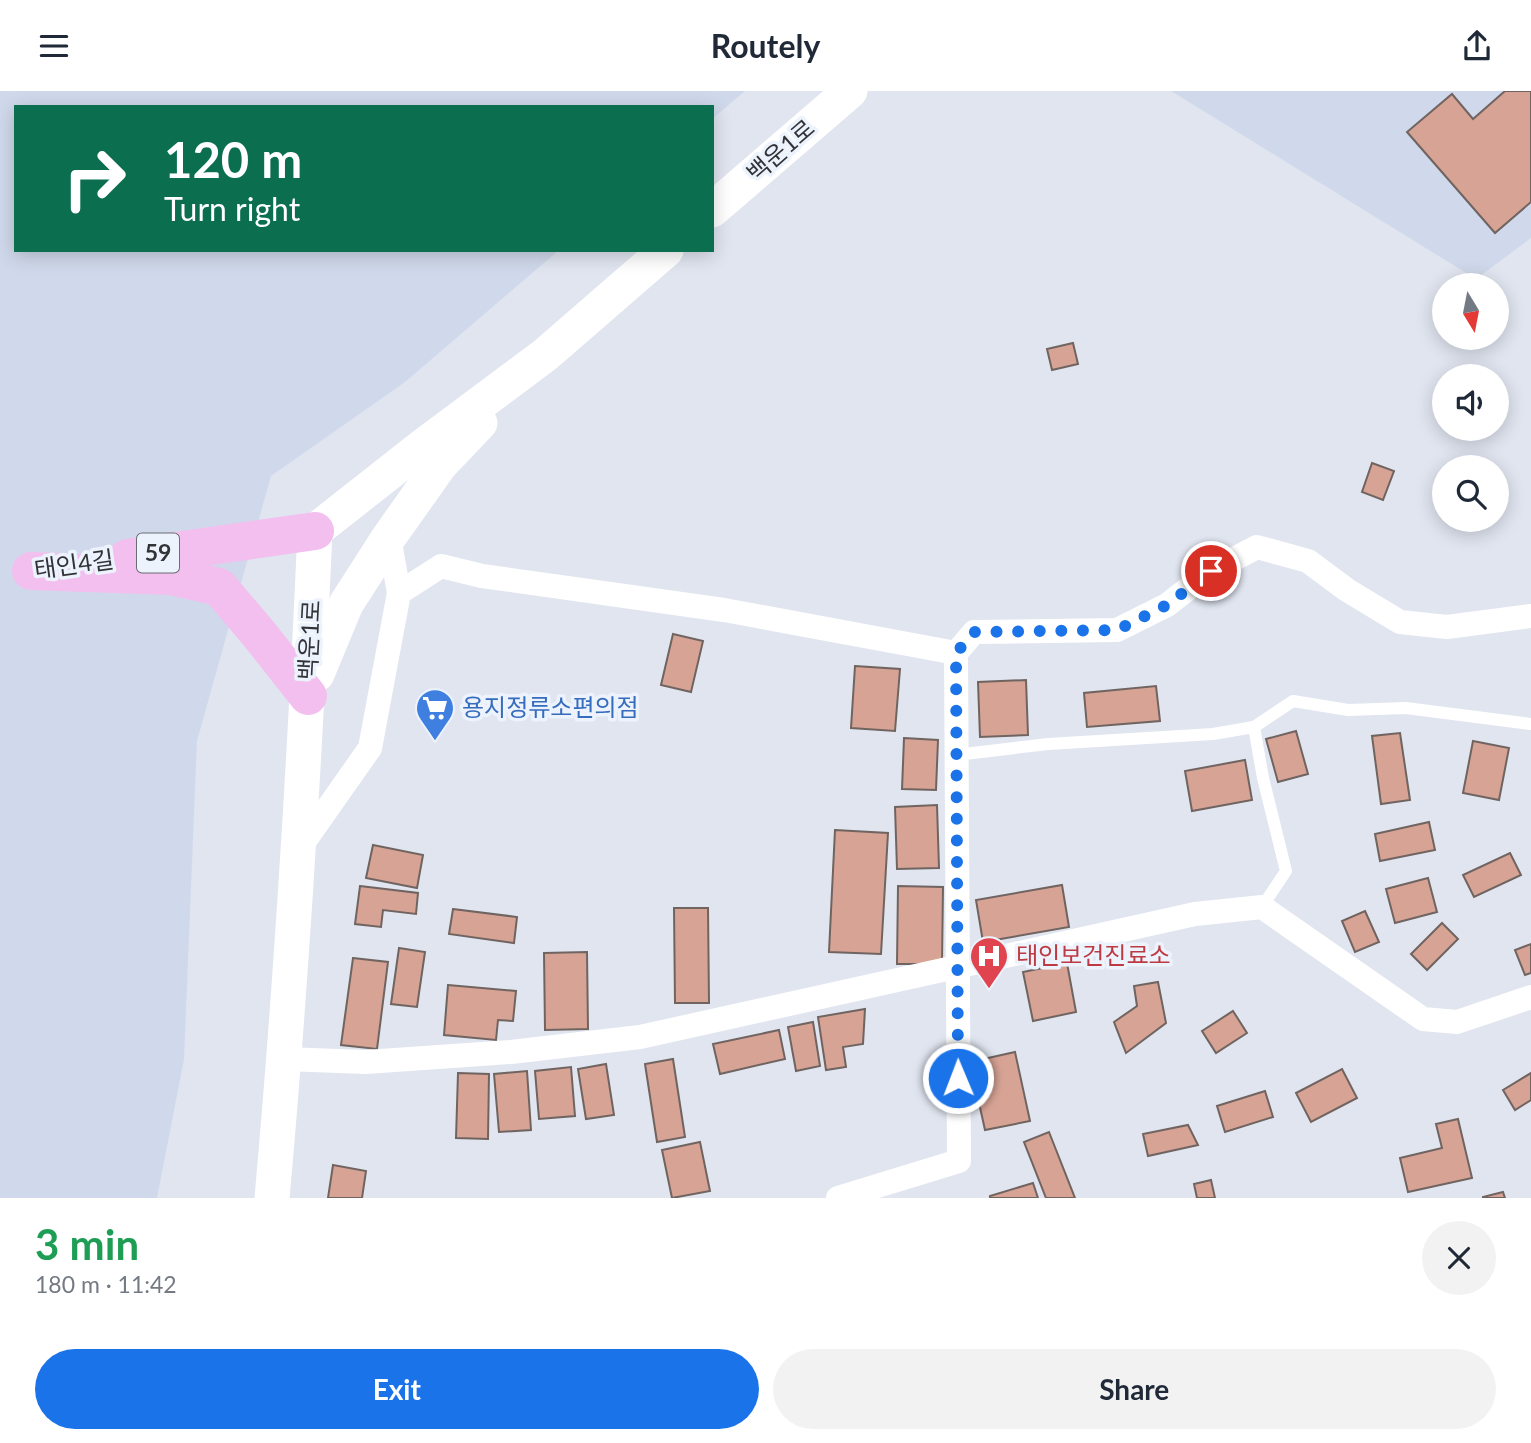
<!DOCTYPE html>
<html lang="en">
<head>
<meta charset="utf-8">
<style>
	body { margin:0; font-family:Lato,"Noto Sans KR",sans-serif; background:#f2f2f3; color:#1f2937; height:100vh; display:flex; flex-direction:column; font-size:26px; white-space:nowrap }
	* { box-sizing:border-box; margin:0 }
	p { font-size:23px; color:#747a83 }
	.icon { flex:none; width:38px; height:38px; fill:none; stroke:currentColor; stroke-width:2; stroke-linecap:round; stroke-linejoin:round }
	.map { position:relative; height:1107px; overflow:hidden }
	.drawer { display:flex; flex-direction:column; background:#fff; flex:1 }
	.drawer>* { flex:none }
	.top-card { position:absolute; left:14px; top:14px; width:700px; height:147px; border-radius:0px; box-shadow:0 4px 18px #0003; background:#0b6e4f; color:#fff; overflow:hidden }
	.needle { width:46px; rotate:170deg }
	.tools { position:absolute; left:1432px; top:182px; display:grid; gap:14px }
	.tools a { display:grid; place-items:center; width:77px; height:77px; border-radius:50%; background:#fff; box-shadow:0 4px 18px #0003; font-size:35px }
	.pin { position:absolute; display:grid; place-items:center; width:60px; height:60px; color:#fff; margin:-30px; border:4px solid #fff; border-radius:50%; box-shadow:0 2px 7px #0007 }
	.me { position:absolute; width:77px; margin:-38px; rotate:359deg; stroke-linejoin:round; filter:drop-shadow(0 0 5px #0008) }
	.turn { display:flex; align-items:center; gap:24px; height:147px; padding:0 35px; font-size:32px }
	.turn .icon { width:91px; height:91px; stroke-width:2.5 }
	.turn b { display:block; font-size:49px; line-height:60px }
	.round { display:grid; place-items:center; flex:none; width:74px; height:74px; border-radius:37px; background:#f2f2f3 }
	.head { display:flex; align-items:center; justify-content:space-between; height:119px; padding:0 35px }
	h1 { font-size:42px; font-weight:700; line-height:52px; color:#1e9e55 }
	.cta { display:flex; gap:14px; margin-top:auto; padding:14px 35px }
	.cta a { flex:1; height:80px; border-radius:42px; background:#1a73e8; color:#fff; font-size:28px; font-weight:700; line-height:80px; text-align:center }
	.cta a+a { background:#f2f2f3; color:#1f2937 }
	header { display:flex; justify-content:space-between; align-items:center; height:91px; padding:0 35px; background:#fff; font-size:32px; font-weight:700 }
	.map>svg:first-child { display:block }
</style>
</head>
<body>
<header><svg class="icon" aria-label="menu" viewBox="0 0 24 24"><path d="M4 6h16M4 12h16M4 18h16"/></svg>Routely<svg class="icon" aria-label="share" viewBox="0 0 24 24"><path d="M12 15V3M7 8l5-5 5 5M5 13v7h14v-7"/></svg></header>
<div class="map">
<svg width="1531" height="1107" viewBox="0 0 1531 1107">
	<rect width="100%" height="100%" fill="#e0e5f0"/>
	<!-- built -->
	<g fill="#d0d9eb">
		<polygon points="0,0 745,0 712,28 712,16 16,16 16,159 559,159 405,291 271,385 197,650 184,968 157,1107 0,1107"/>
		<polygon points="1171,0 1531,0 1531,147 1476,188"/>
	</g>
	<!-- building -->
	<g fill="#d7a395" stroke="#706461" stroke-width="2">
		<polygon points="1505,0 1531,0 1531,111 1495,142 1407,41 1452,3 1473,28"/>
		<polygon points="1073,252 1078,273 1052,279 1047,258"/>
		<polygon points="1372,372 1394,380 1383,409 1362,401"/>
		<polygon points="673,543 703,550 691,601 661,594"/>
		<polygon points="855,575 900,578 895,640 851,637"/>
		<polygon points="1026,589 1028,644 980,646 978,591"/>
		<polygon points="1156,595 1160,630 1087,636 1084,602"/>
		<polygon points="1296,640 1308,683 1278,691 1266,648"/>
		<polygon points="1400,642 1410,709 1381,713 1372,645"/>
		<polygon points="904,647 938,649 936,699 902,698"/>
		<polygon points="1473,650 1509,657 1499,709 1463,702"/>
		<polygon points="1245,669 1252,709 1192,720 1185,680"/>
		<polygon points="937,714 939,777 897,778 895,716"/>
		<polygon points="1429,731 1435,759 1380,770 1375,743"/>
		<polygon points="835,739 888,742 881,863 829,861"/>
		<polygon points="373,754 423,764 417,797 366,787"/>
		<polygon points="1510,762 1521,784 1474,806 1463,784"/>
		<polygon points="1428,787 1437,821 1395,832 1386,798"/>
		<polygon points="1062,794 1069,836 983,851 976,809"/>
		<polygon points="360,795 418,802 416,823 383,819 381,836 355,833"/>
		<polygon points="898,795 943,796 942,873 897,873"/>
		<polygon points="674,817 708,817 709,912 675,912"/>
		<polygon points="453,818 517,826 514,852 449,843"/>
		<polygon points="1365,820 1379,851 1355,861 1342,830"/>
		<polygon points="1442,832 1458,848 1427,879 1411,863"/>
		<polygon points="1531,853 1531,882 1525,884 1515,859"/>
		<polygon points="399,857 425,861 417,916 391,913"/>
		<polygon points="587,861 588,938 545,939 544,862"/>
		<polygon points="353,867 388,871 377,958 341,954"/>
		<polygon points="1067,872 1076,921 1033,930 1023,881"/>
		<polygon points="1158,891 1166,932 1126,962 1114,931 1137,915 1134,895"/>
		<polygon points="448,894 516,900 513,930 498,929 496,949 444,944"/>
		<polygon points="865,918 863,953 843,956 846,976 826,979 818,926"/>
		<polygon points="1233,920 1247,942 1216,962 1202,940"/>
		<polygon points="813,931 820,975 796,980 788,936"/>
		<polygon points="779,939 785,968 720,983 713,953"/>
		<polygon points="1015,961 1030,1030 985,1039 970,971"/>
		<polygon points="673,968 685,1046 657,1051 645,973"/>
		<polygon points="606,973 614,1024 586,1028 578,978"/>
		<polygon points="571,976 575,1025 539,1028 535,980"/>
		<polygon points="1342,978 1357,1007 1311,1031 1296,1002"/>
		<polygon points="527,980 531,1039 499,1041 494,983"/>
		<polygon points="458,982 489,983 488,1048 456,1047"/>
		<polygon points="1531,982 1531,1009 1515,1019 1503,999"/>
		<polygon points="1265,1000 1273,1026 1225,1041 1217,1015"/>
		<polygon points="1458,1028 1472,1087 1408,1101 1400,1067 1442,1057 1436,1033"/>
		<polygon points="1188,1034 1198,1054 1148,1065 1143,1043"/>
		<polygon points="1049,1041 1075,1107 1046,1107 1024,1051"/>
		<polygon points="700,1051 710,1100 672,1107 662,1059"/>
		<polygon points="333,1074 366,1080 362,1107 328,1107"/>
		<polygon points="1211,1089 1215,1107 1197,1107 1194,1093"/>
		<polygon points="1033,1092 1038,1107 990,1107 990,1105"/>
		<polygon points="1503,1101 1505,1107 1483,1107 1483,1106"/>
	</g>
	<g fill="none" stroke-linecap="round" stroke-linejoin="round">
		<!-- service -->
		<g stroke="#fff" stroke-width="12">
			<polyline points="1254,636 1263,687 1286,780 1262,816"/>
			<polyline points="956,664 1048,653 1213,643 1254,636 1293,610 1348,619 1406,617 1531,633"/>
		</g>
		<!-- minor -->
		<g stroke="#fff" stroke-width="24">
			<polyline points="389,446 399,502"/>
			<polyline points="299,758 370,657 399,502 441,475 482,485 724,519 956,562 974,541 1117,539 1167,514 1211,480 1257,456 1308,470 1347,499 1400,531 1447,536 1531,525"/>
			<polyline points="284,968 366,971 511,961 640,946 1195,823 1262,816 1423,928 1457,931 1531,906"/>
			<polyline points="838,1107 959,1070 956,562"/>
		</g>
		<!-- secondary -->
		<g stroke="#fff" stroke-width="35">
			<polyline points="712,119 850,0"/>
			<polyline points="317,583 346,513 389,446 440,374 480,332"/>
			<path d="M272,1107C292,885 305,663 315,440L423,355L545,264L666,159"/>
		</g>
		<!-- primary -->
		<g stroke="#f3bfee" stroke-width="38">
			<polyline points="127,467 315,440"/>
			<polyline points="31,480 171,485 219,496 259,543 308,605"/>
		</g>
	</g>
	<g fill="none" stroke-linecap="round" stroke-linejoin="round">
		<!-- route -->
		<polyline stroke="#1a73e8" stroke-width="12" stroke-dasharray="0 21.6" points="958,987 956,562 974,541 1117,539 1167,514 1211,480"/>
	</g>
	<!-- icons -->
	<defs>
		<symbol id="supermarket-pin" viewBox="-11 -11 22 30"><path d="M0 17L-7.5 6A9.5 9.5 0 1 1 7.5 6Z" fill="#3f7fe0" stroke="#edf3fd"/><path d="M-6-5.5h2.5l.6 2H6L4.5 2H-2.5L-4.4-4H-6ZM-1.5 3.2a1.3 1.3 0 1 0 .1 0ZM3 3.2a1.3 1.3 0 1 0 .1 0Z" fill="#fff"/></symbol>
		<symbol id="hospital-pin" viewBox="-11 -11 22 30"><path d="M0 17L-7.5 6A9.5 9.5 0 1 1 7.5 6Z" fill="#e0444e" stroke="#edf3fd"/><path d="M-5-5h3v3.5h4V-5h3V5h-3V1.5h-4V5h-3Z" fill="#fff"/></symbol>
	</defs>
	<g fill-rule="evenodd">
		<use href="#supermarket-pin" x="413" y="595" width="44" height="60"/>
		<use href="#hospital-pin" x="967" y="843" width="44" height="60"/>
	</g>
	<g text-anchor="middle" stroke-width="7" stroke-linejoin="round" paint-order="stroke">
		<!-- shield labels -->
		<rect fill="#edf3fd" stroke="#696d72" stroke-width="2" x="137" y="442.5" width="42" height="39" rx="5"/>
		<g font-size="23" font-weight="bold" fill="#313337">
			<text x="158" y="470">59</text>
		</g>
		<!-- street labels -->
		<g font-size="24" fill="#313337" stroke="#edf3fd">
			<text transform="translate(781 60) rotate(-41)" y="8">백운1로</text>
			<text transform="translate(74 474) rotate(-8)" y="8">태인4길</text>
			<text transform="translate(310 549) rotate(-87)" y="8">백운1로</text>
		</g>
		<!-- shop labels -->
		<g font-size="24" fill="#366cbe" stroke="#edf3fd" text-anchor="start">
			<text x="462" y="625">용지정류소편의점</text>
		</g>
		<!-- health labels -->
		<g font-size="24" fill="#be3a42" stroke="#edf3fd" text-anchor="start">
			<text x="1016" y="873">태인보건진료소</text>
		</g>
	</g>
</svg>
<div class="tools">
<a><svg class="needle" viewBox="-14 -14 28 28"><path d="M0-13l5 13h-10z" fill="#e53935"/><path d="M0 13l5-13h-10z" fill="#747a83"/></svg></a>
<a><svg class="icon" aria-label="sound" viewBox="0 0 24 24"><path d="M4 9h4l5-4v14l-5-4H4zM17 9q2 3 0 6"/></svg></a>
<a><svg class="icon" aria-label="search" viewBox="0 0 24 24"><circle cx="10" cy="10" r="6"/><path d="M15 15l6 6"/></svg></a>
</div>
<div class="pin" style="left:1211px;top:480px;background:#d93025"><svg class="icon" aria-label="arrive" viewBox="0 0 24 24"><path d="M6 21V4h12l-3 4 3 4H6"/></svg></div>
<svg class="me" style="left:958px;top:987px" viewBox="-20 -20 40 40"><circle r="17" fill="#1a73e8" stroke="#fff" stroke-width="3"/><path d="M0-11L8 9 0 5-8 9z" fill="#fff"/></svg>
<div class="top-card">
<div class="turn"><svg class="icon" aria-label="right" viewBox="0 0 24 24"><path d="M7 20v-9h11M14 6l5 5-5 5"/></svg><div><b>120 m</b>Turn right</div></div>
</div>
</div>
<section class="drawer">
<div class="head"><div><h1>3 min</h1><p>180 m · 11:42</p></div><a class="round"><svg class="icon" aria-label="close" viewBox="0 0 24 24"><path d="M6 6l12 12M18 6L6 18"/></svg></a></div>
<div class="cta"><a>Exit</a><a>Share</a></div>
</section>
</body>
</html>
